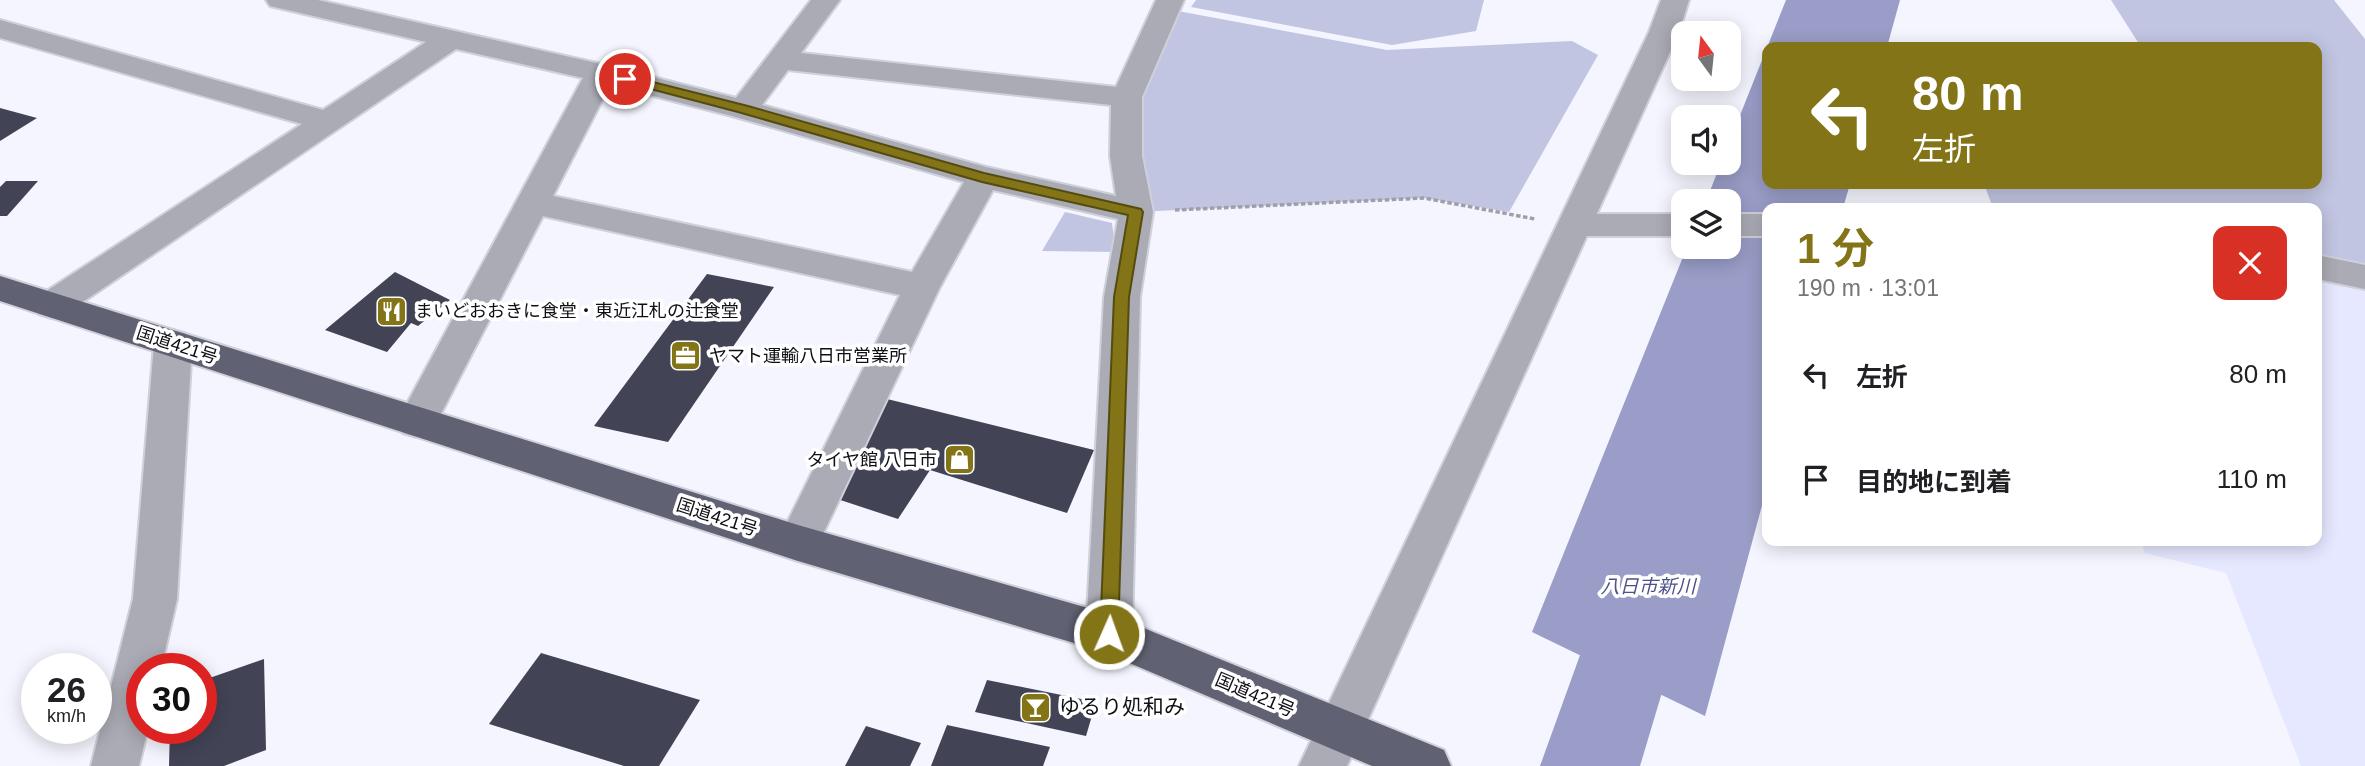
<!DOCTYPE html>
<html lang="ja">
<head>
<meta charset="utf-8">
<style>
	body { margin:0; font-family:Helvetica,"Noto Sans JP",sans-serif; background:#f6f6f6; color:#202124; height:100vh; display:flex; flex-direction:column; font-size:26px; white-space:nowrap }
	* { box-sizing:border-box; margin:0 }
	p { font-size:23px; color:#757577 }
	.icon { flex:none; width:38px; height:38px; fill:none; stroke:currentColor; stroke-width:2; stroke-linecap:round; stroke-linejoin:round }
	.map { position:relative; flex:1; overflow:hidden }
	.side { position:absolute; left:1762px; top:203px; width:560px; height:343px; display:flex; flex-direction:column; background:#fff; border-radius:14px; box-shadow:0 4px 18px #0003 }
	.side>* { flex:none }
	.top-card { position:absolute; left:1762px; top:42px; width:560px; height:147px; border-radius:14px; box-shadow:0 4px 18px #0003; background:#827417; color:#fff; overflow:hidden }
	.needle { width:46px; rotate:345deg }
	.buttons { position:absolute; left:1671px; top:21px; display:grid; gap:14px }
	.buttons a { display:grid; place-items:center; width:70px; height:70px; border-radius:14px; background:#fff; box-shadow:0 4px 18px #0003; font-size:35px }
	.speed { position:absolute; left:21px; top:653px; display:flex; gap:14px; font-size:35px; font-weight:700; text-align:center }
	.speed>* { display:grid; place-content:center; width:91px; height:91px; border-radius:50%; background:#fff; box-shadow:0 4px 18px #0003; line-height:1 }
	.speed small { font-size:18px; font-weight:400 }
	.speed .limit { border:10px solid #d22; background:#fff; color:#111 }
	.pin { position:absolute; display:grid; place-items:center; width:60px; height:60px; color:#fff; margin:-30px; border:4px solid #fff; border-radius:50%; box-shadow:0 2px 7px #0007 }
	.me { position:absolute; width:77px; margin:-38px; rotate:2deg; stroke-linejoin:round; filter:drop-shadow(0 0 5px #0008) }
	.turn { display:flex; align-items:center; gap:24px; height:147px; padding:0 35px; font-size:32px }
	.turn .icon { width:91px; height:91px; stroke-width:2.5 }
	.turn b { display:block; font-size:49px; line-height:60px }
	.round { display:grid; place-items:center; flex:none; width:74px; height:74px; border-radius:14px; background:#f6f6f6 }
	.overview { display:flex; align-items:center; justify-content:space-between; height:119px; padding:0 35px }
	h1 { font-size:42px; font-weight:700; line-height:52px; color:#827417 }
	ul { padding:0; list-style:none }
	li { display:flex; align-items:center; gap:21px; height:105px; padding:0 35px }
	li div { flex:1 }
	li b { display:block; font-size:26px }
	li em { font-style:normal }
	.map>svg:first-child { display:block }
</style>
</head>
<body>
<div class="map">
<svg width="2365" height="766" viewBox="0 0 2365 766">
	<rect width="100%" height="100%" fill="#f4f5fe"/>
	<!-- built -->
	<polygon fill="#e5e8ff" points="2317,275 2365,285 2365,766 2301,766 2226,573 2145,553 2141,541 2317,541"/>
	<!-- green -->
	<g fill="#c2c5e1">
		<polygon points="1196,0 1484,0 1476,31 1392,45 1191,7"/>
		<polygon points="2111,0 2334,0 2365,39 2365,270 2317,261 2317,208 1993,208 1984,184 2317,184 2317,47 2141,47"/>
		<polygon points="1167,9 1387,50 1572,41 1598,55 1509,212 1424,198 1136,212 1126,156 1147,52"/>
		<polygon points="1065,212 1112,223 1116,252 1042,251"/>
	</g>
	<!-- water -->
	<polygon fill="#999dc7" points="1786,0 1900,0 1887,47 1768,47 1768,184 1850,184 1843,208 1768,208 1767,487 1705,716 1532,632 1687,247 1729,247 1729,201 1706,201 1721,163 1729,163 1729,143"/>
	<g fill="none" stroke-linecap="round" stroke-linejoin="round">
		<!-- river -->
		<polygon fill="#999dc7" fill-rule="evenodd" points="1654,535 1685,546 1698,572 1640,766 1540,766 1610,572 1623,546"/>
	</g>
	<!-- building -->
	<g fill="#424355">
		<polygon points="0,108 37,118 0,141"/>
		<polygon points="6,181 38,181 7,216 0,216 0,187"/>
		<polygon points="395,272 450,300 418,326 411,323 387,352 325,330"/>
		<polygon points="707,274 774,287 668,442 594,426"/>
		<polygon points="875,396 1094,450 1067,513 930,470 898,519 810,490"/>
		<polygon points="541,653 700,700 659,766 624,766 489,724"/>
		<polygon points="264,659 266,750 224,766 169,766 170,728 201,728 201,681"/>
		<polygon points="987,680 1096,702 1086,736 975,712"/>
		<polygon points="947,725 1050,747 1043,766 931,766"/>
		<polygon points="866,726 921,743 910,766 845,766"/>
	</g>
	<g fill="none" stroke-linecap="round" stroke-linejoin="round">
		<defs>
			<g id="minor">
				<path d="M266,0H318L601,64L736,98L811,0H840L801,53L1116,87L1156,0H1184L1142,97V156L1153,212L1140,297L1132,634L1125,648L1109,654L1093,648L1086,634L1104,297L1118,219L993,190L940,287L813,555L798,561L783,555L777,543L900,295L543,216L431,433L417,437L403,433L397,422L583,78L456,49L65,314L52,318L39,314L34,305L39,296L302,124L0,38V20L323,110L426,42L270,6ZM788,70L1111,105L1110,156L1116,196L986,167L762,105ZM610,85L732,116L964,182L912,272L553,196Z"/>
				<polygon points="1576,214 1684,214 1684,236 1576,236 1564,233 1559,225 1564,217"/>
				<rect x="1729" y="214" width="39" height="22"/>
				<polygon points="2317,255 2365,265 2365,289 2317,279"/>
				<polygon points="173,330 186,334 192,344 177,599 161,668 142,668 142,728 148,728 139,766 91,766 133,599 154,344 160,334"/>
			</g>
			<polygon id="tertiary" points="1661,0 1689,0 1679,32 1347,766 1299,766 1649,32"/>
			<polygon id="trunk" points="0,276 798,525 1109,614 1444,750 1451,766 1372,766 1101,651 798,561 0,301"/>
		</defs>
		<!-- minor casing -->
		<use href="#minor" stroke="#cfd0d9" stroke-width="4"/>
		<!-- tertiary casing -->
		<use href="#tertiary" stroke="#cfd0d9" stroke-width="4"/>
		<!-- trunk casing -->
		<use href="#trunk" stroke="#cfd0d9" stroke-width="4"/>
		<!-- path -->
		<polyline stroke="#9f9fa8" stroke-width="3.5" stroke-dasharray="4.5 2.5" stroke-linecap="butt" points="1175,210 1424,198 1535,219"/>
		<!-- minor -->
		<use href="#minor" fill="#aaabb4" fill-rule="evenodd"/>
		<!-- tertiary -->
		<use href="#tertiary" fill="#aaabb4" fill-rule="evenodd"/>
		<!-- trunk -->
		<use href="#trunk" fill="#606273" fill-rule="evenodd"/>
	</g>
	<!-- route -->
	<polygon fill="#827417" stroke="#544b0f" stroke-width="2" points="625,75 748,106 984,173 1141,209 1143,212 1129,297 1118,634 1116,639 1109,642 1103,639 1100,634 1114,297 1128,215 982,182 738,112 620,81 620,76"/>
	<!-- icons -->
	<defs>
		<symbol id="restaurant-square" viewBox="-11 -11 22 22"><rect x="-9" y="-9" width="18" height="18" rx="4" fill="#827417" stroke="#fff"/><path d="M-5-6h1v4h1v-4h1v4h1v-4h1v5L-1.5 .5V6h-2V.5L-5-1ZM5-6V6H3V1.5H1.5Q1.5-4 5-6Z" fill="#fff"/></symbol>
		<symbol id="office-square" viewBox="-11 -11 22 22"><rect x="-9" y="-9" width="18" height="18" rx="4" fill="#827417" stroke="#fff"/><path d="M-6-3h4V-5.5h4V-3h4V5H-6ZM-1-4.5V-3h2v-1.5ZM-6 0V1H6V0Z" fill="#fff"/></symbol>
		<symbol id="shop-square" viewBox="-11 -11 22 22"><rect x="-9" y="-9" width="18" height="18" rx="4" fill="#827417" stroke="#fff"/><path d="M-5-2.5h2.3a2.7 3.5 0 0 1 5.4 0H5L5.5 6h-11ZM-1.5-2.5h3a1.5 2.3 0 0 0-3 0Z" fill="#fff"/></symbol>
		<symbol id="bar-square" viewBox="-11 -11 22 22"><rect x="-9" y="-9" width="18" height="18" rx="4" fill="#827417" stroke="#fff"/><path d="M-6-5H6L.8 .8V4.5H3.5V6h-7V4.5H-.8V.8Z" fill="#fff"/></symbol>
	</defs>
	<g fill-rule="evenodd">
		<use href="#restaurant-square" x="374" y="294" width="35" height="35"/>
		<use href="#office-square" x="668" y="338" width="35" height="35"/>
		<use href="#shop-square" x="942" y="442" width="35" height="35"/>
		<use href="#bar-square" x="1018" y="690" width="35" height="35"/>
	</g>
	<g text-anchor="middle" stroke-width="7" stroke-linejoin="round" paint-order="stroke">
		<!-- poi labels -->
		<g font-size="18" fill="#0e0e15" stroke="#fff" text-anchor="start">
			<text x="415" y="317">まいどおおきに食堂・東近江札の辻食堂</text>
			<text x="709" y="362">ヤマト運輸八日市営業所</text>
			<text x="937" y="466" text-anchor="end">タイヤ館 八日市</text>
		</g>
		<!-- street labels -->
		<g font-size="18" fill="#0e0e15" stroke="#fff">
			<text transform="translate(177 345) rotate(18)" y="6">国道421号</text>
			<text transform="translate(717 517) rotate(18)" y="6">国道421号</text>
			<text transform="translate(1255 695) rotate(23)" y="6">国道421号</text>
		</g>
		<!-- water labels -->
		<g font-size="19" font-style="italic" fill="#4e518a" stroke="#fff">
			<text x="1648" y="593">八日市新川</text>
		</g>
		<!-- near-poi labels -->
		<g font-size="21" fill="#0e0e15" stroke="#fff" text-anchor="start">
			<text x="1059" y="714">ゆるり処和み</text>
		</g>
	</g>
</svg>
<div class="buttons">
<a><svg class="needle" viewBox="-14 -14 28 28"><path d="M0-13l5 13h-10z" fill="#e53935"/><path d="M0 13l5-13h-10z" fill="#757577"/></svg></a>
<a><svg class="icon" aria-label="sound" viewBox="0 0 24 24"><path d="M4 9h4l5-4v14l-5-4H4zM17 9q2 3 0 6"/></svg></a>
<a><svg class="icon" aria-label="layers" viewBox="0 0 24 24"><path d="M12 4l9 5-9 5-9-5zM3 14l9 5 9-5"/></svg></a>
</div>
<div class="speed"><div>26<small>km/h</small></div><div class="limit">30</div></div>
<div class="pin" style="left:625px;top:79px;background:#d93025"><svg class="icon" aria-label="arrive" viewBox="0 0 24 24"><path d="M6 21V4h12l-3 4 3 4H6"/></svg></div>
<svg class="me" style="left:1109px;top:634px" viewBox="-20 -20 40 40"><circle r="17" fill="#827417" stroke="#fff" stroke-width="3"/><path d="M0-11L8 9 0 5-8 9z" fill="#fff"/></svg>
<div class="top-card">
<div class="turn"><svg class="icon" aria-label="left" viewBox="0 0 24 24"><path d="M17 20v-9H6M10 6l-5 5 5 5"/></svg><div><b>80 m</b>左折</div></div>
</div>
<section class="side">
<div class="overview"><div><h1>1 分</h1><p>190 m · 13:01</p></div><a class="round" style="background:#d93025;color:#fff"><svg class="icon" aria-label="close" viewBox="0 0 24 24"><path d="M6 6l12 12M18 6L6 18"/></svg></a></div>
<ul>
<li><svg class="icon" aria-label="left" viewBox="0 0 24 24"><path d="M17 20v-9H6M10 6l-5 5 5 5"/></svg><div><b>左折</b></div><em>80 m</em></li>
<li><svg class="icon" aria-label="arrive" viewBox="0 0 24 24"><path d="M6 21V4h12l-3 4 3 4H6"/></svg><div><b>目的地に到着</b></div><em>110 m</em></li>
</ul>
</section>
</div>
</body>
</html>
